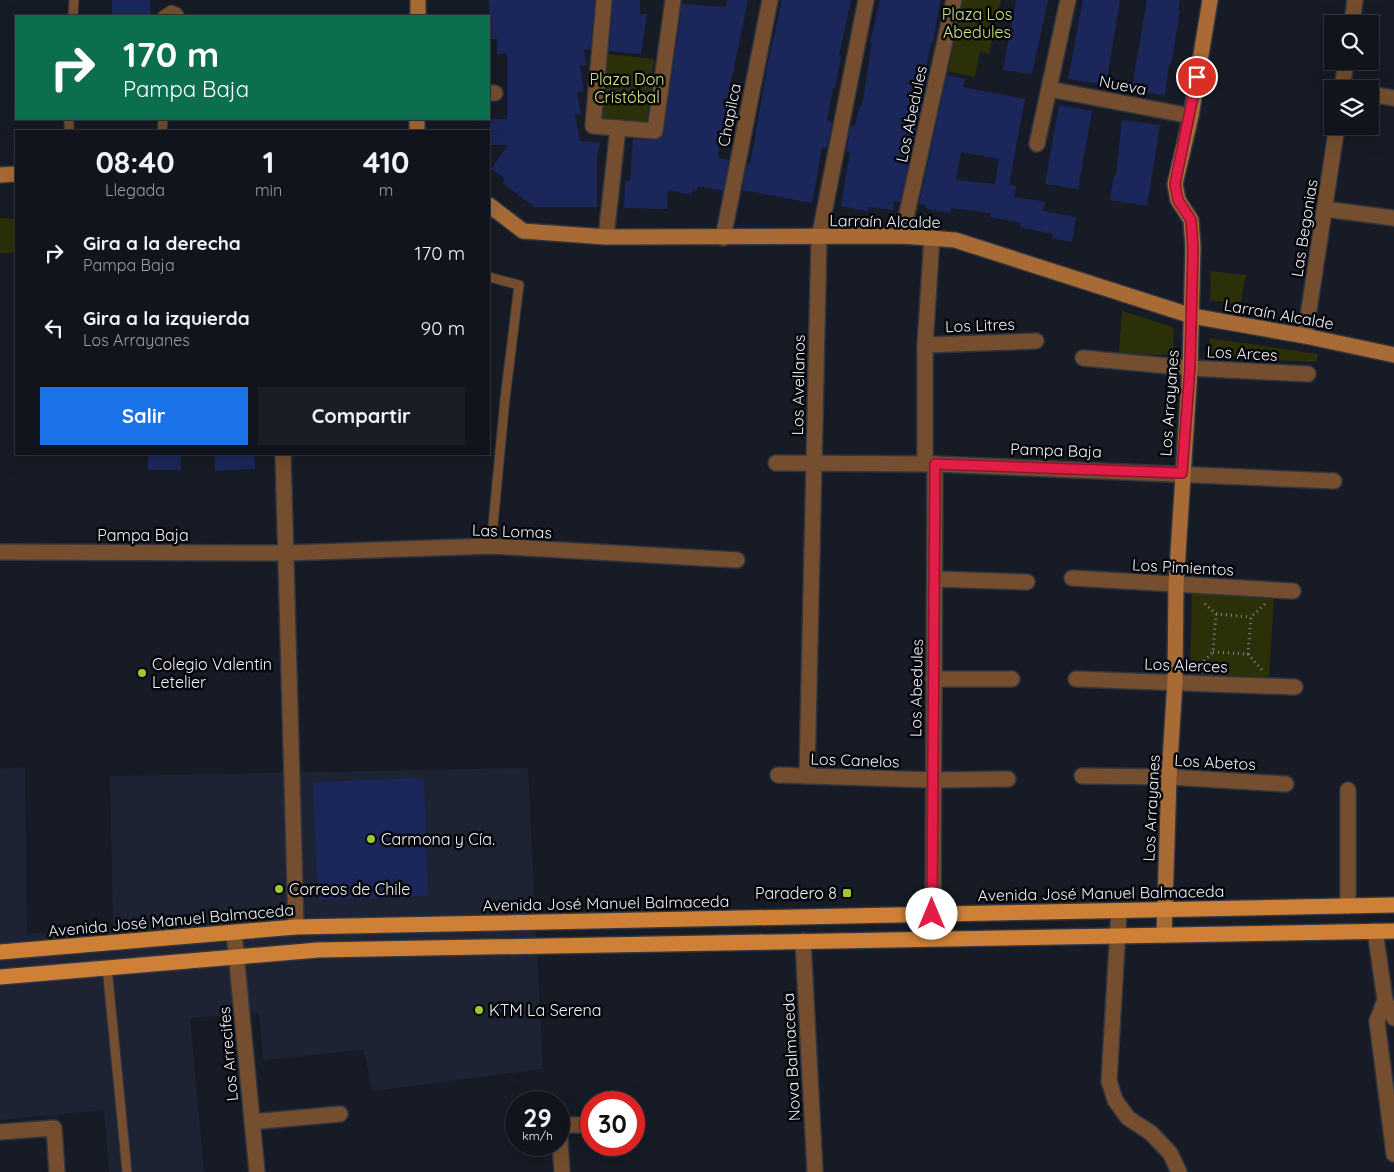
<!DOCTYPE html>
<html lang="es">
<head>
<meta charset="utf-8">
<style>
	body { margin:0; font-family:Quicksand,sans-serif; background:#1a1d25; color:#f1f3f6; height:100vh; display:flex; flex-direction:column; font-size:19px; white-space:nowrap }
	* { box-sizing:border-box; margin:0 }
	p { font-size:16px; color:#9c9ea3 }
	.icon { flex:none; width:28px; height:28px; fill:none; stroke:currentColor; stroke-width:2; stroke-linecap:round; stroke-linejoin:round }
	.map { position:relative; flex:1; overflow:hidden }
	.panel { position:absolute; left:15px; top:130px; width:475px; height:325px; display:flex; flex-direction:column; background:#11141c; border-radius:0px; box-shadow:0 5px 20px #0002,0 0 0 1px #30333b }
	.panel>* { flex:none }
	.banner { position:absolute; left:15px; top:15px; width:475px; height:105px; border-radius:0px; box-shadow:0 5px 20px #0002,0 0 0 1px #30333b; background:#0b6e4f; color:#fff; overflow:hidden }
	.controls { position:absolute; left:1324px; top:15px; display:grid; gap:10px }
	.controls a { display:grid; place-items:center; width:55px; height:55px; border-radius:0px; background:#11141c; box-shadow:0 5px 20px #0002,0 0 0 1px #30333b; font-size:25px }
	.speed { position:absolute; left:505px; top:1091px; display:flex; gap:10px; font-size:25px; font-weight:700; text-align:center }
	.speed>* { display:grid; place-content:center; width:65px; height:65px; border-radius:50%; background:#11141c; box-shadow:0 5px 20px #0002,0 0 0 1px #30333b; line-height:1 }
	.speed small { font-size:12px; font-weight:400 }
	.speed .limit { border:8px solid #d22; background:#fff; color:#111 }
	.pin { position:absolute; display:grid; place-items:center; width:42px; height:42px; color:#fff; margin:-21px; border:2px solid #fff; border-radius:50%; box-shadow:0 1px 5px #0007 }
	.me { position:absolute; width:55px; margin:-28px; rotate:0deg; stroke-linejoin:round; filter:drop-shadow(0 0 4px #0008) }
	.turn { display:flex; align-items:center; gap:18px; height:105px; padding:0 25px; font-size:22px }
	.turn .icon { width:65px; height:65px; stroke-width:2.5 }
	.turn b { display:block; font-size:35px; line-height:42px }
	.eta { display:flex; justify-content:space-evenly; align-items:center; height:85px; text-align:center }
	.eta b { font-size:30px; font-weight:700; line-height:35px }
	.primary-button { display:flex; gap:10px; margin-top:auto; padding:10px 25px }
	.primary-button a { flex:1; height:58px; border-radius:0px; background:#1a73e8; color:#fff; font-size:20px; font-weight:700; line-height:58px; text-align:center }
	.primary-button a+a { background:#1a1d25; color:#f1f3f6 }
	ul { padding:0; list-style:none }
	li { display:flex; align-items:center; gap:15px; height:75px; padding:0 25px }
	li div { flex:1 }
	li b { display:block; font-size:19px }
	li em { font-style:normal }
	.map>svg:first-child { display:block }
</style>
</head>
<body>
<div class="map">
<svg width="1394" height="1172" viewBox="0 0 1394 1172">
	<rect width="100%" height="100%" fill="#171b25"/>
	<!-- built -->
	<polygon fill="#1e2333" points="25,767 27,934 113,927 110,776 528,768 543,1069 372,1091 364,1049 263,1061 259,1013 190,1018 204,1172 109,1172 104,1110 0,1120 0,769"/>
	<!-- green -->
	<g fill="#2b3009">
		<polygon points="963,0 1001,0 989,54 980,52 975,77 948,71"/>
		<polygon points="608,54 654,59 647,123 601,118"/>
		<polygon points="0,218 16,219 16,240 14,242 16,248 13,253 0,253"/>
		<polygon points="1211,271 1246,275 1240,305 1210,300"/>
		<polygon points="1122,311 1173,327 1174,355 1119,354"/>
		<polygon points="1210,338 1318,354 1316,362 1208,357"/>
		<polygon points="1192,591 1274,596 1269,678 1190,675"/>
	</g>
	<!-- building -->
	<g fill="#1b275b" fill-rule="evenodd">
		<rect x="112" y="0" width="38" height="16"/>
		<polygon points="489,0 595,0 590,50 584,49 586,65 580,66 584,91 577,92 581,114 575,115 580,141 600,143 597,157 597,207 534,207 503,183 504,178 491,169 508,145 489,145 490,119 507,119 507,54 497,54 497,39 489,39"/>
		<polygon points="613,0 640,0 640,14 647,14 641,54 609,51"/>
		<polygon points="727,0 748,0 724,117 718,158 729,160 723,191 698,186 697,190 693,189 691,195 668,190 667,209 624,208 625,181 630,181 633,139 658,140 664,133 682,4 726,7"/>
		<polygon points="782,0 851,0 839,56 841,56 835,88 833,88 827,121 832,122 827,148 822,147 812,203 742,190 747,164 750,165 768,63"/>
		<polygon points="880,0 940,0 933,43 931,42 926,69 929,70 900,202 894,201 893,210 869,207 868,211 841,206 850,152 846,152 851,125 855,126 860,105 862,106 872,43 870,43"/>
		<polygon points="1016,0 1048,0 1032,74 1003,70"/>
		<polygon points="1083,0 1120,0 1106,85 1068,79"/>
		<polygon points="1147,0 1180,0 1178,11 1180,11 1171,65 1169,64 1165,95 1133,91 1132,88"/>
		<path d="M947,75L965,79L963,87L1025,99L1009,185L1016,186L1014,197L1045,202L1043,211L1076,217L1072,242L1052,238L1053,234L1020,227L1021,223L990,217V213L951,208L950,213L924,208L925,205L919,204ZM961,152L999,159L995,184L956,180Z"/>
		<polygon points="1059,105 1092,111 1078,189 1045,184"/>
		<polygon points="1122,120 1160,125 1147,206 1110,200 1114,175 1116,176"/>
		<rect x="148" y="454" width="33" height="16"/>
		<polygon points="214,454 254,454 255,469 215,471"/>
		<polygon points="424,778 428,896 318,900 313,782"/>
	</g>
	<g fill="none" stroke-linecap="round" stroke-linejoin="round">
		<defs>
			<g id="lane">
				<polyline points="73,16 74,0"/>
				<polyline points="162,16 171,10 177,12 180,16"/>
				<polyline points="69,119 69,131"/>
				<polyline points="162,131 163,119"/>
				<polyline points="489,277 519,285 505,399 491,546"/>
				<polyline points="107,967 127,1172"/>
			</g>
			<g id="street">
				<polyline points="604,0 593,126 655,131 673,0"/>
				<polyline points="1352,24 1355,0"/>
				<polyline points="1049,89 1191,116"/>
				<polyline points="1342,89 1346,61"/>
				<polyline points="489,93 495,93"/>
				<polyline points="1370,94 1394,98"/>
				<polyline points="1037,144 1068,0"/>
				<polyline points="1325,209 1394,218"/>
				<polyline points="902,236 954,0"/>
				<polyline points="606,237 618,128"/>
				<polyline points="723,238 770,0"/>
				<polyline points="1305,336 1337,126"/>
				<polyline points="925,345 1036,341"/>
				<polyline points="1083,358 1190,368 1308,374"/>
				<polyline points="283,454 296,927"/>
				<polyline points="776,463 935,464 1334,481"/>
				<polyline points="925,464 925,345 932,237"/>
				<polyline points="0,552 286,553 491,546 737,560"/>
				<polyline points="1072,578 1293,591"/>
				<polyline points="935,579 1027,582"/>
				<polyline points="933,679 1012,679"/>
				<polyline points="1076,679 1295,687"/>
				<polyline points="778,775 932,780 1008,779"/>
				<polyline points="807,776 819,238 866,0"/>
				<polyline points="1082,776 1169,777 1286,784"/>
				<polyline points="1348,906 1348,790"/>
				<polyline points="1119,911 1109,1081 1115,1100 1128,1118 1151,1133 1170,1153 1179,1172"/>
				<polyline points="933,914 935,464"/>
				<polyline points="1375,931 1385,1000 1394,1018"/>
				<polyline points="234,932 257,1172"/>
				<polyline points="803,941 815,1172"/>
				<polyline points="1385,1000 1377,1021 1394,1154"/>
				<polyline points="252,1122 340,1114"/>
				<polyline points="0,1132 54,1128 57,1172"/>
				<polyline points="562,1172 559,1125 591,1125"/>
			</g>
			<g id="secondary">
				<polyline points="418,16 418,0"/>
				<polyline points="417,131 417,119"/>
				<polyline points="0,175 16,174"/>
				<polyline points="489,205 523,231 606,237 902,236 955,240 1192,316 1305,336 1394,355"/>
				<polyline points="1164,935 1169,777 1175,682 1176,585 1190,368 1193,247 1191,220 1178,200 1175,184 1191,116 1210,0"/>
			</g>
			<g id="primary">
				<polyline points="0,952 296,927 1394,905"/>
				<polyline points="0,977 318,950 1394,931"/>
			</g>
		</defs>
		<!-- lane casing -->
		<use href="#lane" stroke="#31353f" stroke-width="11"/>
		<!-- street casing -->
		<use href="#street" stroke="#31353f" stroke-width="18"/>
		<!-- secondary casing -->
		<use href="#secondary" stroke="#31353f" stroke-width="18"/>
		<!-- primary casing -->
		<use href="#primary" stroke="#31353f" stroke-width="18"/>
		<!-- path -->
		<g stroke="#82858e" stroke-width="3" stroke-dasharray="1 4" stroke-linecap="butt">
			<polyline points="1216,614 1251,617"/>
			<polyline points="1213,652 1248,654 1251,617 1265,604"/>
			<polyline points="1248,654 1262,670"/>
			<polyline points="1197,668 1213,652 1216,614 1202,601"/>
		</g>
		<!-- lane -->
		<use href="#lane" stroke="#744e2e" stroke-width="9"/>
		<!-- street -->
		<use href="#street" stroke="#744e2e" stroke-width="15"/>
		<!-- secondary -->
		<use href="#secondary" stroke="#a86b35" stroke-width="15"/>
		<!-- primary -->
		<use href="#primary" stroke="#cf8037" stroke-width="15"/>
	</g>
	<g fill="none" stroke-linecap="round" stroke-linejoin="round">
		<defs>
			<polyline id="route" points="932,914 935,464 1182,473 1190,368 1193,248 1191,220 1178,200 1175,184 1197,77"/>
		</defs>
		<!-- route casing -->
		<use href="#route" stroke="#92132f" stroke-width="12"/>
		<!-- route -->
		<use href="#route" stroke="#e11d48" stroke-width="9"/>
	</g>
	<!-- markers -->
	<g fill="#9dca30" stroke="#05060a" stroke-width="2">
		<circle cx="142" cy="673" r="5"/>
		<circle cx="371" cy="839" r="5"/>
		<circle cx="279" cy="889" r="5"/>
		<rect x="842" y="888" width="10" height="10" rx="2.5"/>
		<circle cx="479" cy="1010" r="5"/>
	</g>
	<g text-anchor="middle" stroke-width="5" stroke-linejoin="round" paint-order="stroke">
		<!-- park labels -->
		<g font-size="16" fill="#d3e281" stroke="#05060a">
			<text x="977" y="20">Plaza Los<tspan x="977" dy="18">Abedules</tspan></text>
			<text x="627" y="85">Plaza Don<tspan x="627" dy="18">Cristóbal</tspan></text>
		</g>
		<!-- street labels -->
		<g font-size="16" fill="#f0f2fa" stroke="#05060a">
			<text transform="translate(1123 85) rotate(11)" y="6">Nueva</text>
			<text transform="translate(911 114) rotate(-78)" y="6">Los Abedules</text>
			<text transform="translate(729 115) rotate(-79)" y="6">Chapilca</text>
			<text transform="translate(885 221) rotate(1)" y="6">Larraín Alcalde</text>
			<text transform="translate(1304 228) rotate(-81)" y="6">Las Begonias</text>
			<text transform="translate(1279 314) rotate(10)" y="6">Larraín Alcalde</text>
			<text transform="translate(980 325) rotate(-2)" y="6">Los Litres</text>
			<text transform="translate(1242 353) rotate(3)" y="6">Los Arces</text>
			<text transform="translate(798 385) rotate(-89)" y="6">Los Avellanos</text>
			<text transform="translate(1169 403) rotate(-86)" y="6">Los Arrayanes</text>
			<text transform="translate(1056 450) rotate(2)" y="6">Pampa Baja</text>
			<text transform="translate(512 531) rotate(2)" y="6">Las Lomas</text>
			<text x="143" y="541">Pampa Baja</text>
			<text transform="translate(1183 567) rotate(3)" y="6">Los Pimientos</text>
			<text transform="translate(1186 665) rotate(2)" y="6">Los Alerces</text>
			<text transform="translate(916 688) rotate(-89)" y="6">Los Abedules</text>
			<text transform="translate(855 760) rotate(2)" y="6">Los Canelos</text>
			<text transform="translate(1215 762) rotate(3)" y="6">Los Abetos</text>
			<text transform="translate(1151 808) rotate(-87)" y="6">Los Arrayanes</text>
			<text transform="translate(1101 893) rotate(-1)" y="6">Avenida José Manuel Balmaceda</text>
			<text transform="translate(606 903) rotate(-1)" y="6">Avenida José Manuel Balmaceda</text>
			<text transform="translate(171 920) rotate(-5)" y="6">Avenida José Manuel Balmaceda</text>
			<text transform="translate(228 1054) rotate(-95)" y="6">Los Arrecifes</text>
			<text transform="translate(791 1057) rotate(-93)" y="6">Nova Balmaceda</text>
		</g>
		<!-- poi labels -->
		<g font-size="16" fill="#f0f2fa" stroke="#05060a" text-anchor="start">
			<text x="152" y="670">Colegio Valentin<tspan x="152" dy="18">Letelier</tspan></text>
			<text x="381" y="845">Carmona y Cía.</text>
			<text x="289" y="895">Correos de Chile</text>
			<text x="837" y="899" text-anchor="end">Paradero 8</text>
			<text x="489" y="1016">KTM La Serena</text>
		</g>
	</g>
</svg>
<div class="controls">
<a><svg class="icon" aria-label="search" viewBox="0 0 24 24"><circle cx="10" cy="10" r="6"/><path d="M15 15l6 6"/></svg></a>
<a><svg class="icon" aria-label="layers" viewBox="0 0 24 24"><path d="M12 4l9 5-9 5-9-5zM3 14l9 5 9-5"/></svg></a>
</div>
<div class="speed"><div>29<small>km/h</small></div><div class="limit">30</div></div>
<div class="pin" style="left:1197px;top:77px;background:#d93025"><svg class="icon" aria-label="arrive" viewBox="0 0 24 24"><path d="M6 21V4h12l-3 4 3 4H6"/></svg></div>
<svg class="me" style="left:932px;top:914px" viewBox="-20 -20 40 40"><circle r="19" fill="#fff"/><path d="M0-13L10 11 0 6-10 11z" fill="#e11d48"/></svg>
<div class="banner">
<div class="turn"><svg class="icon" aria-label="right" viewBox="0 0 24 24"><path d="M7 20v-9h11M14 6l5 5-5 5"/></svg><div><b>170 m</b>Pampa Baja</div></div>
</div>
<section class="panel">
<div class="eta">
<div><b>08:40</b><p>Llegada</p></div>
<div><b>1</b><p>min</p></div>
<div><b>410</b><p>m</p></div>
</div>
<ul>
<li><svg class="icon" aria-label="right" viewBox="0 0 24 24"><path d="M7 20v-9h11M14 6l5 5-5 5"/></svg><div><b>Gira a la derecha</b><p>Pampa Baja</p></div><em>170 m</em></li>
<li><svg class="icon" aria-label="left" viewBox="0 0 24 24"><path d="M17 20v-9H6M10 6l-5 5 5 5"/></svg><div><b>Gira a la izquierda</b><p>Los Arrayanes</p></div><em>90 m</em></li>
</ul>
<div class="primary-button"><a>Salir</a><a>Compartir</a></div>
</section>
</div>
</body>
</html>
